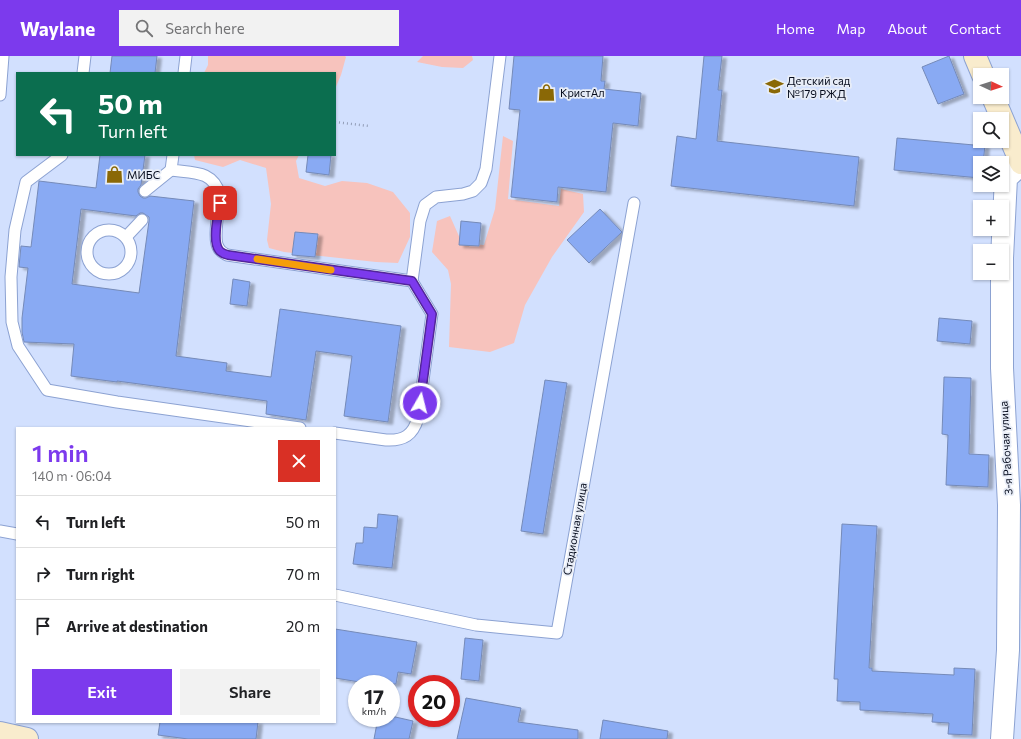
<!DOCTYPE html>
<html lang="en">
<head>
<meta charset="utf-8">
<style>
	body { margin:0; font-family:Commissioner,sans-serif; background:#f2f2f2; color:#202124; height:100vh; display:flex; flex-direction:column; font-size:15px; white-space:nowrap }
	* { box-sizing:border-box; margin:0 }
	p { font-size:13px; color:#757577 }
	.icon { flex:none; width:22px; height:22px; fill:none; stroke:currentColor; stroke-width:2; stroke-linecap:round; stroke-linejoin:round }
	.map { position:relative; flex:1; overflow:hidden }
	.details { position:absolute; left:16px; top:371px; width:320px; height:296px; display:flex; flex-direction:column; background:#fff; border-radius:0px; box-shadow:0 1px 3px #0004 }
	.details>* { flex:none }
	.top-card { position:absolute; left:16px; top:16px; width:320px; height:84px; border-radius:0px; box-shadow:0 1px 3px #0004; background:#0b6e4f; color:#fff; overflow:hidden }
	.needle { width:26px; rotate:93deg }
	.buttons { position:absolute; left:973px; top:12px; display:grid; gap:8px }
	.buttons a { display:grid; place-items:center; width:36px; height:36px; border-radius:0px; background:#fff; box-shadow:0 1px 3px #0004; font-size:20px }
	.speed { position:absolute; left:348px; top:619px; display:flex; gap:8px; font-size:20px; font-weight:700; text-align:center }
	.speed>* { display:grid; place-content:center; width:52px; height:52px; border-radius:50%; background:#fff; box-shadow:0 1px 3px #0004; line-height:1 }
	.speed small { font-size:10px; font-weight:400 }
	.speed .limit { border:6px solid #d22; background:#fff; color:#111 }
	.pin { position:absolute; display:grid; place-items:center; width:34px; height:34px; color:#fff; margin:-17px; border-radius:8px; box-shadow:0 2px 6px #0006 }
	.me { position:absolute; width:44px; margin:-22px; rotate:8deg; stroke-linejoin:round; filter:drop-shadow(0 0 3px #0008) }
	.turn { display:flex; align-items:center; gap:14px; height:84px; padding:0 16px; font-size:18px }
	.turn .icon { width:52px; height:52px; stroke-width:2.5 }
	.turn b { display:block; font-size:28px; line-height:34px }
	.round { display:grid; place-items:center; flex:none; width:42px; height:42px; border-radius:0px; background:#f2f2f2 }
	.overview { display:flex; align-items:center; justify-content:space-between; height:68px; padding:0 16px }
	h1 { font-size:24px; font-weight:600; line-height:30px; color:#7c3aed }
	.button { display:flex; gap:8px; margin-top:auto; padding:8px 16px }
	.button a { flex:1; height:46px; border-radius:0px; background:#7c3aed; color:#fff; font-size:16px; font-weight:600; line-height:46px; text-align:center }
	.button a+a { background:#f2f2f2; color:#202124 }
	ul { padding:0; list-style:none }
	li { display:flex; align-items:center; gap:12px; height:52px; padding:0 16px; border-top:1px solid #e0e0e0 }
	li div { flex:1 }
	li b { display:block; font-size:15px }
	li em { font-style:normal }
	header { display:flex; align-items:center; gap:24px; box-sizing:border-box; height:56px; padding:0 20px; background:#7c3aed; color:#fff }
	header strong { font-size:19px }
	nav { display:flex; gap:22px; margin-inline-start:auto; font-size:14px }
	.search { width:280px; height:36px; background:#f2f2f2; display:flex; align-items:center; gap:10px; box-sizing:border-box; padding:0 14px; border-radius:0px; color:#757577; font-size:15px }
	.map>svg:first-child { display:block }
</style>
</head>
<body>
<header>
<strong>Waylane</strong>
<div class="search"><svg class="icon" aria-label="search" viewBox="0 0 24 24"><circle cx="10" cy="10" r="6"/><path d="M15 15l6 6"/></svg>Search here</div>
<nav><a>Home</a><a>Map</a><a>About</a><a>Contact</a></nav>
</header>
<div class="map">
<svg width="1021" height="683" viewBox="0 0 1021 683">
	<defs>
		<filter id="shadow"><feDropShadow dx="4.5" dy="2.5" stdDeviation="1" flood-color="#0004"/></filter>
	</defs>
	<rect width="100%" height="100%" fill="#d2e0fe"/>
	<!-- green -->
	<g fill="#f7c3bd">
		<polygon points="208,0 345,0 346,1 341,19 335,33 335,17 204,17 208,9"/>
		<polygon points="423,0 472,0 473,4 463,12 442,11 417,6"/>
		<polygon points="503,80 513,85 508,143 559,150 561,133 583,138 584,156 552,201 525,249 514,287 490,296 449,291 451,228 448,214 432,196 437,165 450,160 462,187 484,189 495,153"/>
		<polygon points="194,99 299,99 296,105 299,122 325,130 342,125 367,127 393,136 410,157 410,181 398,207 376,206 284,196 269,192 267,184 271,148 266,112 240,104 223,111 195,104"/>
	</g>
	<!-- building -->
	<g fill="#89aaf3" stroke="#758ab8" fill-rule="evenodd" filter="url(#shadow)">
		<polygon points="112,0 157,0 155,17 110,17"/>
		<polygon points="514,0 603,0 601,25 605,25 604,33 641,37 638,70 613,67 606,136 558,131 557,146 511,141 520,54 509,53"/>
		<polygon points="704,0 722,0 718,34 722,34 717,85 859,101 854,150 671,130 677,80 696,83"/>
		<polygon points="949,0 964,38 938,48 922,11"/>
		<polygon points="897,82 985,90 983,107 980,107 980,122 894,114"/>
		<path d="M100,99H145L141,129L138,133V136L140,140L143,142H146L150,140L194,145L176,300L227,307L226,315L271,321L280,253L401,270L388,366L344,360L352,300L316,295L306,364L266,358L267,345L117,325V326L71,320L74,288L24,286L22,276V262L28,212L19,211L20,200L21,190L31,191L39,125L96,132ZM81,153L136,160L140,157H143L149,161V165L139,237L72,228Z"/>
		<polygon points="308,99 331,99 329,119 306,116"/>
		<polygon points="600,153 622,176 621,177 589,207 567,184"/>
		<polygon points="461,165 481,167 479,190 459,189"/>
		<polygon points="295,176 318,178 315,201 292,199"/>
		<polygon points="233,223 250,226 247,250 230,248"/>
		<polygon points="939,262 972,265 970,288 937,285"/>
		<polygon points="944,321 971,322 969,398 989,399 988,431 946,429 948,379 942,378"/>
		<polygon points="545,324 567,327 543,478 521,475"/>
		<polygon points="378,458 398,460 392,512 353,508 356,487 363,487 364,471 377,472"/>
		<polygon points="842,468 877,470 869,612 872,612 872,615 954,619 954,612 975,613 972,679 948,678 949,667 932,666 933,658 860,654 860,646 837,645 838,623 834,623"/>
		<polygon points="335,573 417,586 411,618 398,616 396,628 372,628 335,622"/>
		<polygon points="465,582 483,584 479,625 461,623"/>
		<polygon points="466,642 521,652 518,666 578,674 578,683 457,683"/>
		<polygon points="391,660 413,665 409,683 374,683 378,662 391,662"/>
		<polygon points="603,664 668,675 667,683 600,683"/>
		<polygon points="160,666 258,666 256,683 188,683 158,679"/>
	</g>
	<g fill="none" stroke-linecap="round" stroke-linejoin="round">
		<defs>
			<g id="lane">
				<polyline points="83,17 85,0"/>
				<polyline points="184,17 186,0"/>
				<polyline points="0,39 3,0"/>
				<polyline points="62,99 26,126 15,174 11,221 12,266 18,290 47,334 117,346 300,372"/>
				<path d="M173,99L171,114C193,117 213,114 220,139C219,151 213,182 218,191C220,196 223,197 227,199L412,225L432,258L418,362C413,379 404,385 386,384L335,377"/>
				<polyline points="145,135 171,114"/>
				<circle cx="109" cy="196" r="22"/>
				<polyline points="126,181 142,164"/>
				<polyline points="412,225 420,165 425,149 436,141 463,138 473,135 481,127 486,113 500,0"/>
				<polyline points="0,475 17,478"/>
				<polyline points="335,539 476,569 557,577 634,147"/>
			</g>
			<polyline id="street" points="1002,683 1008,594 1009,449 1002,312 1002,202 1006,122 1021,108"/>
			<g id="secondary">
				<polyline points="975,0 983,19"/>
				<polyline points="993,41 1021,107"/>
				<polyline points="0,677 27,683"/>
			</g>
		</defs>
		<!-- lane casing -->
		<use href="#lane" stroke="#8ca2d2" stroke-width="13"/>
		<!-- street casing -->
		<use href="#street" stroke="#8ca2d2" stroke-width="24"/>
		<!-- secondary casing -->
		<use href="#secondary" stroke="#8ca2d2" stroke-width="24"/>
		<!-- path -->
		<polyline stroke="#929db7" stroke-width="2.5" stroke-dasharray="1 3" stroke-linecap="butt" points="335,66 369,70"/>
		<!-- lane -->
		<use href="#lane" stroke="#fff" stroke-width="11"/>
		<!-- street -->
		<use href="#street" stroke="#fff" stroke-width="22"/>
		<!-- secondary -->
		<use href="#secondary" stroke="#f9eccd" stroke-width="22"/>
	</g>
	<g fill="none" stroke-linecap="round" stroke-linejoin="round">
		<defs>
			<path id="route" d="M220,147C218,158 212,185 219,194C221,197 224,198 228,199L412,225L432,258L420,347"/>
		</defs>
		<!-- route casing -->
		<use href="#route" stroke="#51269a" stroke-width="10"/>
		<!-- route -->
		<use href="#route" stroke="#7c3aed" stroke-width="7"/>
		<!-- slow -->
		<polyline stroke="#f59e0b" stroke-width="7" points="257,203 331,214"/>
	</g>
	<!-- icons -->
	<defs>
		<symbol id="school-bare" viewBox="-9 -9 18 18"><path d="M0-5L7-2L0 1L-7-2ZM-4 1L0 2.5L4 1V4Q0 6-4 4Z" fill="#8a6806" stroke="#e8edf7" stroke-width="2.5" paint-order="stroke"/></symbol>
		<symbol id="shop-bare" viewBox="-9 -9 18 18"><path d="M-5-2.5h2.3a2.7 3.5 0 0 1 5.4 0H5L5.5 6h-11ZM-1.5-2.5h3a1.5 2.3 0 0 0-3 0Z" fill="#8a6806" stroke="#e8edf7" stroke-width="2.5" paint-order="stroke"/></symbol>
	</defs>
	<g fill-rule="evenodd">
		<use href="#school-bare" x="762" y="18" width="25" height="25"/>
		<use href="#shop-bare" x="534" y="24" width="25" height="25"/>
		<use href="#shop-bare" x="102" y="106" width="25" height="25"/>
	</g>
	<g text-anchor="middle" stroke-width="3.5" stroke-linejoin="round" paint-order="stroke">
		<!-- poi labels -->
		<g font-size="11" fill="#060c1d" stroke="#e8edf7" text-anchor="start">
			<text x="787" y="29">Детский сад<tspan x="787" dy="13">№179 РЖД</tspan></text>
			<text x="560" y="41">КристАл</text>
			<text x="127" y="123">МИБС</text>
		</g>
		<!-- street labels -->
		<g font-size="11" fill="#060c1d" stroke="#e8edf7">
			<text transform="translate(1006 392) rotate(-93)" y="4">3-я Рабочая улица</text>
			<text transform="translate(575 473) rotate(-80)" y="4">Стадионная улица</text>
		</g>
	</g>
</svg>
<div class="buttons">
<a><svg class="needle" viewBox="-14 -14 28 28"><path d="M0-13l5 13h-10z" fill="#e53935"/><path d="M0 13l5-13h-10z" fill="#757577"/></svg></a>
<a><svg class="icon" aria-label="search" viewBox="0 0 24 24"><circle cx="10" cy="10" r="6"/><path d="M15 15l6 6"/></svg></a>
<a><svg class="icon" aria-label="layers" viewBox="0 0 24 24"><path d="M12 4l9 5-9 5-9-5zM3 14l9 5 9-5"/></svg></a>
<a>+</a>
<a>−</a>
</div>
<div class="speed"><div>17<small>km/h</small></div><div class="limit">20</div></div>
<div class="pin" style="left:220px;top:147px;background:#d93025"><svg class="icon" aria-label="arrive" viewBox="0 0 24 24"><path d="M6 21V4h12l-3 4 3 4H6"/></svg></div>
<svg class="me" style="left:420px;top:347px" viewBox="-20 -20 40 40"><circle r="17" fill="#7c3aed" stroke="#fff" stroke-width="3"/><path d="M0-11L8 9 0 5-8 9z" fill="#fff"/></svg>
<div class="top-card">
<div class="turn"><svg class="icon" aria-label="left" viewBox="0 0 24 24"><path d="M17 20v-9H6M10 6l-5 5 5 5"/></svg><div><b>50 m</b>Turn left</div></div>
</div>
<section class="details">
<div class="overview"><div><h1>1 min</h1><p>140 m · 06:04</p></div><a class="round" style="background:#d93025;color:#fff"><svg class="icon" aria-label="close" viewBox="0 0 24 24"><path d="M6 6l12 12M18 6L6 18"/></svg></a></div>
<ul>
<li><svg class="icon" aria-label="left" viewBox="0 0 24 24"><path d="M17 20v-9H6M10 6l-5 5 5 5"/></svg><div><b>Turn left</b></div><em>50 m</em></li>
<li><svg class="icon" aria-label="right" viewBox="0 0 24 24"><path d="M7 20v-9h11M14 6l5 5-5 5"/></svg><div><b>Turn right</b></div><em>70 m</em></li>
<li><svg class="icon" aria-label="arrive" viewBox="0 0 24 24"><path d="M6 21V4h12l-3 4 3 4H6"/></svg><div><b>Arrive at destination</b></div><em>20 m</em></li>
</ul>
<div class="button"><a>Exit</a><a>Share</a></div>
</section>
</div>
</body>
</html>
